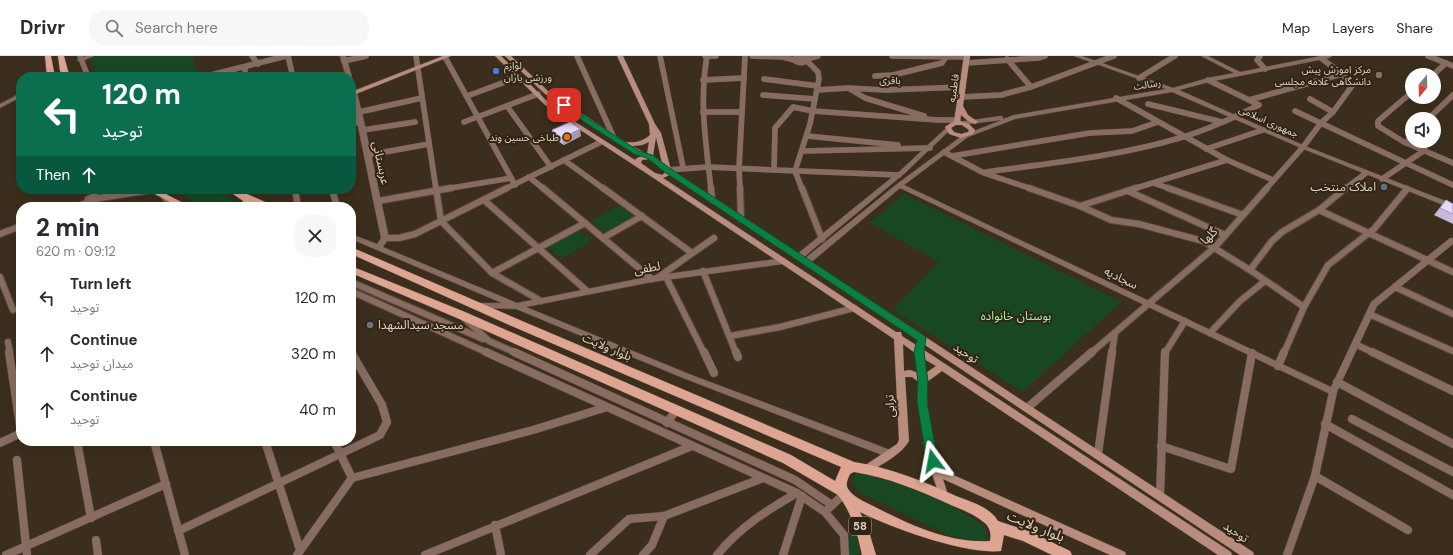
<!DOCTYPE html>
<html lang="en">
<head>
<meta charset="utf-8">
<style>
	body { margin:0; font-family:"DM Sans","Noto Sans Arabic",sans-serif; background:#f7f7f7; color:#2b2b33; height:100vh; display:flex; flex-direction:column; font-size:15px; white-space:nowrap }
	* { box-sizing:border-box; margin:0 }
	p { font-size:13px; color:#7c7c81 }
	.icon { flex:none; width:22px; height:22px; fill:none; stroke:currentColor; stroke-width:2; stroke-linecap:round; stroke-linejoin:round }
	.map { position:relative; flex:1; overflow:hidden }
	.side { position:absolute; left:16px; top:146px; width:340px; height:244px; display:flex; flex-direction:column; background:#fff; border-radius:16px; box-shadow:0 4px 16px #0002 }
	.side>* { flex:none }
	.top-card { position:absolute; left:16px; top:16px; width:340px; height:122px; border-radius:16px; box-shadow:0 4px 16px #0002; background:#0b6e4f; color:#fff; overflow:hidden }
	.needle { width:26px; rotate:199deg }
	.controls { position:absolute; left:1405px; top:12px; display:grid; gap:8px }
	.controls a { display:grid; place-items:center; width:36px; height:36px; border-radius:50%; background:#fff; box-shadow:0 4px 16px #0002; font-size:20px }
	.pin { position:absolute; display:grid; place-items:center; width:34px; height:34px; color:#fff; margin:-17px; border-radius:8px; box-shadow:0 2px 6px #0006 }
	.me { position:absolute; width:44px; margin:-22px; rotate:347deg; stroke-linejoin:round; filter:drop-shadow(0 0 3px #0008) }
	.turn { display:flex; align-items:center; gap:14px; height:84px; padding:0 20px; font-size:18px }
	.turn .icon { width:52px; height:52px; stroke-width:2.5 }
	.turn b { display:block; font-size:28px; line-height:34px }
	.then { display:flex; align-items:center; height:38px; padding:0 20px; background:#0003; gap:8px; font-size:15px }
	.round { display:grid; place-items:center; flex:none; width:42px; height:42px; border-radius:16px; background:#f7f7f7 }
	.summary { display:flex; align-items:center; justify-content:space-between; height:68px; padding:0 20px }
	h1 { font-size:24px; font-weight:800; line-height:30px }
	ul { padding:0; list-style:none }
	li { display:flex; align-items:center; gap:12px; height:56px; padding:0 20px }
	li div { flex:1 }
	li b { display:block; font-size:15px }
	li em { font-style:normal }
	header { display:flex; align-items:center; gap:24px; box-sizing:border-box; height:56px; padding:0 20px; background:#fff; border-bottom:1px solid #e1e1e2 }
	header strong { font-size:19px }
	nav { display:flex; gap:22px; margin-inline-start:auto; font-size:14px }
	.search { width:280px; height:36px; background:#f7f7f7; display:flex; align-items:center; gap:10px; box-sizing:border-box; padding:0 14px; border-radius:16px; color:#7c7c81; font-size:15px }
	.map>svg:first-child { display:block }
</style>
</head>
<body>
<header>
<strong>Drivr</strong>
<div class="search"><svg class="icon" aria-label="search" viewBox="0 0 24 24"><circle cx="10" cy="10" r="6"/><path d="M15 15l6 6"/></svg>Search here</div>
<nav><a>Map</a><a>Layers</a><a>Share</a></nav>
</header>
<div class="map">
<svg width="1453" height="499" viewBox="0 0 1453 499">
	<rect width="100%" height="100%" fill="#3c2e1c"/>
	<!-- green -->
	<g fill="#174822">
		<polygon points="97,0 196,0 192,3 198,16 177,21 99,21 89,3"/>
		<polygon points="167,133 212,133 236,144 236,150 209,151"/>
		<polygon points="904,138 1121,246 1023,336 893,254 939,206 870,167"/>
		<polygon points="619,149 635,161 606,177 591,165"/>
		<polygon points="578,174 591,185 561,203 548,191"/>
		<path d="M857,417C904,428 946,442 985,471L987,483L981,487L969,486L948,479L857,435L850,423Z"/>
		<polygon points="855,476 859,492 859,499 848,499 850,479"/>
	</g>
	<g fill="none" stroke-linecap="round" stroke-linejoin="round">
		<defs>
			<g id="minor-far2">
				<polyline points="80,0 88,21"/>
				<polyline points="252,0 258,8"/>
				<polyline points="288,0 293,21"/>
				<polyline points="416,0 436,133"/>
				<polyline points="577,0 614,82"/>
				<polyline points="660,0 683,111"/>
				<polyline points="705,0 716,0"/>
				<path d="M707,0C699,46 706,88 711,133"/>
				<polyline points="752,0 783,1 794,4"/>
				<polyline points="892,0 967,1"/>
				<polyline points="1260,0 1257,4 1265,13"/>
				<polyline points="1428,0 1453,10"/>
				<polyline points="445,1 515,129"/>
				<path d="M797,1H804L807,5C802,8 798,7 794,4Z"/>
				<polyline points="807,3 818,0"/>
				<polyline points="1007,3 1031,31"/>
				<polyline points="344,5 366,0"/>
				<polyline points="966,7 1038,2 1045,0"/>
				<polyline points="245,11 245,21"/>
				<polyline points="1433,19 1446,7"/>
				<polyline points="875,20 893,19 942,7 946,1"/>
				<polyline points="203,21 286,0"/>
				<polyline points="1139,22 1175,0"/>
				<polyline points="764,23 818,30"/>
				<polyline points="703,24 744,22"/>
				<polyline points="1208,24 1249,44 1342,18"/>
				<polyline points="850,33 865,42 924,60"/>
				<polyline points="817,34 848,32 885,34 963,31"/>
				<polyline points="1412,36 1378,65 1378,70 1404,86 1453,107"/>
				<polyline points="763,39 815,43"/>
				<polyline points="467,40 519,21"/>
				<polyline points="961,41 1001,39 1031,31 1114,0"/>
				<polyline points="1116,42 1227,104 1273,124"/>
				<polyline points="1310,43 1333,56"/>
				<polyline points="1148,48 1222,66"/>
				<polyline points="507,50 551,111"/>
				<polyline points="1295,55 1453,129"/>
				<polyline points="359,56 422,42"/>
				<polyline points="703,56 742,56"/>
				<polyline points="1428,63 1453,39"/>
				<polyline points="464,66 538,38"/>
				<polyline points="351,69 360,65"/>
				<polyline points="363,74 415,66"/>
				<polyline points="807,80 898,89"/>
				<polyline points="1406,87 1412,80"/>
				<polyline points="1206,93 1263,74"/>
				<polyline points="803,95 930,92"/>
				<polyline points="944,96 984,117 1032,133"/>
				<polyline points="368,99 429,88"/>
				<polyline points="952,100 1090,77 1132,75 1158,66"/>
				<polyline points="564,104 604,133"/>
				<polyline points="667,114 708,111 774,114"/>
				<path d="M986,116C1052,107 1120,100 1183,81C1210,73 1234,61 1259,49L1249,44"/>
				<polyline points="899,119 774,114 775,72 793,51 813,55 938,64 958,64"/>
				<polyline points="529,121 544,133"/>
				<polyline points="1382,123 1425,94"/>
				<polyline points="1153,127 1171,133"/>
				<polyline points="445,133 511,122"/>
				<polyline points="505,133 601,86"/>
				<polyline points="740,133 739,112 745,0"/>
				<polyline points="802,133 795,115 810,68 819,23 818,16 807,5"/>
				<polyline points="1133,133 1227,104"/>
				<polyline points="1266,133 1303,91 1321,67 1333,56 1352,30 1342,18 1321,2"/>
				<polyline points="1345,133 1366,117"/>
			</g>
			<g id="minor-far1">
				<polyline points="436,132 441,165"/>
				<polyline points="543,132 652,223"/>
				<polyline points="603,132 692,197"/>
				<polyline points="711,132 712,144"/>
				<polyline points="740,132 741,163"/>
				<polyline points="802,132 822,183"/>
				<polyline points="1029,132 1080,150 1111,164 1139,168 1203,185 1250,214"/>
				<polyline points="1168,132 1243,159"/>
				<polyline points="295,133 298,151"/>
				<polyline points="332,133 337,151"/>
				<polyline points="1128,135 1225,179"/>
				<polyline points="164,140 172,151"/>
				<polyline points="88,143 93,141 99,133"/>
				<polyline points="484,144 587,235"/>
				<polyline points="378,145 451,132"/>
				<polyline points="1080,150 1136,132"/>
				<polyline points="75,151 100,142 151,134"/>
				<polyline points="1319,154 1453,216"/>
				<polyline points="441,165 492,217 541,245"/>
				<polyline points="0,178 21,170"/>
				<polyline points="385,182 399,182 415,178 507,132"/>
				<polyline points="603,182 642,160"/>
				<polyline points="703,215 736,297"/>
				<polyline points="492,217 585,167"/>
				<polyline points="0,221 13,254"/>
				<polyline points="666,221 704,297"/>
				<polyline points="657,222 714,182"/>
				<polyline points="351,226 483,283"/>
				<polyline points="1395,231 1453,258"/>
				<polyline points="351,235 488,297"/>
				<polyline points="1304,251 1250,214 1272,185 1282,176 1319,154 1346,132"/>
				<polyline points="1369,258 1453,295"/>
				<polyline points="464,262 489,285 516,297"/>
				<polyline points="1210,277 1240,245 1265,225"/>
				<polyline points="730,280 780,271 854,252"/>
				<polyline points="8,286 10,297"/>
				<polyline points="1355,288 1374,297"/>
				<polyline points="1091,297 1215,191 1267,132"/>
				<polyline points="1112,297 1115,277"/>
				<polyline points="1165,297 1185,265"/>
				<polyline points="1284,297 1304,251 1328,209 1374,173 1407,133"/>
			</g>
			<g id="minor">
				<polyline points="9,296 21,377"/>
				<polyline points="486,296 797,437 825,456 844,479 845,499"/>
				<polyline points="514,296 795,424 832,449"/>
				<polyline points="704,296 714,317"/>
				<polyline points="736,296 738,301"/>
				<polyline points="1372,296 1453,335"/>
				<polyline points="1278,310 1284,296"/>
				<polyline points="1337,326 1453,388"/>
				<polyline points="1027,352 1092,296"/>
				<polyline points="1352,363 1453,416"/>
				<polyline points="667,367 676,354"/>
				<polyline points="1325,368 1453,439"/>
				<polyline points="77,385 91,462"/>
				<polyline points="154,385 185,499"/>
				<polyline points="265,385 300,494"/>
				<polyline points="334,385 352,422"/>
				<polyline points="0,387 21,377"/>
				<polyline points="1161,390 1231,413 1252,297"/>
				<polyline points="1098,398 1112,296"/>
				<polyline points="17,404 27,499"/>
				<polyline points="1315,420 1408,474"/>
				<polyline points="1160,439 1165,296"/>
				<polyline points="829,452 844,438"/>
				<polyline points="495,469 501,499"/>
				<polyline points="178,475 380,379 387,366 382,349 351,296"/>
				<polyline points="96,484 98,499"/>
				<polyline points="6,499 166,428"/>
				<polyline points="297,499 352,422 533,374 607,351"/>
				<polyline points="425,499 692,390"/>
				<polyline points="590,499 629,463 664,460 763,422"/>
				<polyline points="643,499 652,489 664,460"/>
				<path d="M717,499C739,472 767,454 797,437"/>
				<polyline points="783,499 802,440"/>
				<polyline points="1287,499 1315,420 1333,336"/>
			</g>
			<g id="tertiary">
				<polygon points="86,0 94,0 80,6 77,4"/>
				<polygon points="340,0 346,0 352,21 351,22 351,21 346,21"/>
				<polygon points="1074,0 1082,0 1173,32 1208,22 1234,17 1201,0 1208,0 1240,16 1321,0 1332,0 1329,2 1209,26 1179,34 1305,90 1453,148 1453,153 1301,92 1172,36 1015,63 968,81 904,129 1331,331 1371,246 1450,182 1453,182 1453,188 1377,250 1336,338 1333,340 1330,338 900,132 809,208 803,208 802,206 803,204 897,128 963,79 966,78 1002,64 960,69 957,67 958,66 1001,60 1003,61 1003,63 1014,59 1166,33"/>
				<polygon points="351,24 354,26 362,56 389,182 383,191 517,247 652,220 783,202 786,203 787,205 783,208 652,226 526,251 689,318 893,395 895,398 893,401 890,402 887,401 683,322 516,253 474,252 473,250 477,247 502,247 351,183 351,178 377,188 381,182 351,37"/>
				<polygon points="21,37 21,41 0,52 0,48"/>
				<polygon points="948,71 951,73 950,74 905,117 811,195 802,203 796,203 795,201 796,199 901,114 946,72"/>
			</g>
			<g id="secondary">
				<polygon points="443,0 451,0 351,40 351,36"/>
				<path d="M495,0H501L548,46L566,60L635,104L637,102L642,100L634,97L545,38L505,0H511L549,36L625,86C635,87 642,86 650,79L649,68L617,0H623L655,68L661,77L671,114L1253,496L1254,499H1240L925,289L924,294L1231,496L1232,499H1218L942,315L927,326C926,355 931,385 940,413L1125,496L1126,499H1110L943,423L948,439L946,442L943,443L940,442L925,396L918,346L919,326L912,321H905L909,385C901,399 883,407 870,416L867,417L864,416L862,413L864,410L897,388L899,384L894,283L652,121L562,62L544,48ZM656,81L662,107L653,100ZM649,86L647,98L632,90L642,89ZM649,103L664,115L665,117L662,119L655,117L641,107L642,104ZM670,119L917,284L916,289L902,280L901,276H896L663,122ZM903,288L915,297L918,317L910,314L904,315ZM924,303L936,310L926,317Z"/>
				<path d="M964,0H970L963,50L968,59L978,66L975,68L968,65L961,59L960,65L969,68L975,74L973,78L961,82L949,78L945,71L954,65ZM956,69H962L969,74L968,76L961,78L954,76L951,72Z"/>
			</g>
			<g id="primary">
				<polygon points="45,0 51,0 55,21 47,21"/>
				<polygon points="58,0 64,0 68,15 72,21 64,21 60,15"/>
				<polygon points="145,133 156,133 191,151 180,151"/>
				<polygon points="226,133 236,133 272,149 273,151 261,151 250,147 247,151 239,151 243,145"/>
				<path d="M351,191L515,262L854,406C891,412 923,425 956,440C971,446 990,451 998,465L1031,476L1070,495L1072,499H1052L1023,485L1004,479L1001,495C966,499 892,472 860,456L870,479L876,499H862C858,479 851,455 838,439L783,407L457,262L351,217V210L465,256L791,399L835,425L841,411L507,268L351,198ZM854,416C890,422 918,434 951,449C963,454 976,459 986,468C991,474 991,479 990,485C950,488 908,468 873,450C865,446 853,441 848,433C845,428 848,423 850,418Z"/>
			</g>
		</defs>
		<!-- minor-far2 casing -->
		<use href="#minor-far2" stroke="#564938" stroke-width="6"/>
		<!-- minor-far1 casing -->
		<use href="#minor-far1" stroke="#564938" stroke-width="8"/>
		<!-- minor casing -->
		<use href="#minor" stroke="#564938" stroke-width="9"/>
		<!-- tertiary casing -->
		<use href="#tertiary" stroke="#564938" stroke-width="1"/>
		<!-- secondary casing -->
		<use href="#secondary" stroke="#564938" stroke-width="1"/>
		<!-- primary casing -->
		<use href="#primary" stroke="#564938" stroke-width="1"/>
		<!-- minor-far2 -->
		<use href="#minor-far2" stroke="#886c62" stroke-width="5.5"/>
		<!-- minor-far1 -->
		<use href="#minor-far1" stroke="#886c62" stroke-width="6"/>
		<!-- minor -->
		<use href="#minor" stroke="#886c62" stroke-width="8"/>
		<!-- tertiary -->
		<use href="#tertiary" fill="#886c62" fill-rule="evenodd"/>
		<!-- secondary -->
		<use href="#secondary" fill="#b98d7d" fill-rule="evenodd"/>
		<!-- primary -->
		<use href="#primary" fill="#dea692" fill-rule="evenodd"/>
	</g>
	<!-- wall -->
	<g fill="#c7bbda">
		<polygon points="552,74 581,80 564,89 553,82"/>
		<polygon points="1446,144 1453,148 1453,168 1434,159"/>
	</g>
	<!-- shaded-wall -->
	<polygon fill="#a298b2" points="580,73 581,80 564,89 562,82"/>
	<!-- building -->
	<g fill="#e7d9fe" stroke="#a298b2">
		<polygon points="570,66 580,73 562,82 552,74"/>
		<polygon points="1446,144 1453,148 1453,158 1440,152"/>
	</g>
	<!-- route -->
	<polygon fill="#0b8043" stroke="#07532c" points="564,47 639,95 652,99 671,113 925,280 926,282 924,296 928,325 927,346 938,405 937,409 933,410 929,409 927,405 917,346 918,325 914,296 917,284 666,117 647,102 634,98 561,51 561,48"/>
	<!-- markers -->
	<circle fill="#3f7fe0" stroke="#322412" stroke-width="1.5" cx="496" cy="15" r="4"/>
	<circle fill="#8d6e63" stroke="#322412" stroke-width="1.5" cx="1379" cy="19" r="4"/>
	<circle fill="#e8710a" stroke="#322412" stroke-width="1.5" cx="567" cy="81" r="4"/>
	<circle fill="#5c6f8a" stroke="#322412" stroke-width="1.5" cx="1384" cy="131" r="4"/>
	<circle fill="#6b7280" stroke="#322412" stroke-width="1.5" cx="370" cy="269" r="4"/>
	<g text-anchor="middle" stroke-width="4" stroke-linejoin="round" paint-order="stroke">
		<!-- far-poi labels -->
		<g font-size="10" fill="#ddd4c9" stroke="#322412" text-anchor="end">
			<text x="504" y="13" text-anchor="start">لوازم<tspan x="504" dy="12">ورزشی یاران</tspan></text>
			<text x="1371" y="17">مرکز اموزش پیش<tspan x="1371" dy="12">دانشگاهی علامه مجلسی</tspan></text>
			<text x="559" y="85">طباخی حسین وند</text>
		</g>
		<!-- far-street labels -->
		<g font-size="10" fill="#ddd4c9" stroke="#322412">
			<text x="890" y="28">باقری</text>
			<text transform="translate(1147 28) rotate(-9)" y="4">رسالت</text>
			<text transform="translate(953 32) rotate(-82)" y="4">فاطمیه</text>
			<text transform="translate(1269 65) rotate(24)" y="4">جمهوری اسلامی</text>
		</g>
		<!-- shield labels -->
		<rect fill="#322412" stroke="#aa9f92" stroke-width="1" x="849" y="461" width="22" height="18" rx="3"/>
		<g font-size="11" font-weight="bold" fill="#ddd4c9">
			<text x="860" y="474">58</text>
		</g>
		<!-- street labels -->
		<g font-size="12" fill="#ddd4c9" stroke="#322412">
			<text transform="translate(381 107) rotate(78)" y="4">عربستانی</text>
			<text transform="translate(1209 180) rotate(-46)" y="4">گلها</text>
			<text transform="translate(647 212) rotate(-10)" y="4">لطفی</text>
			<text transform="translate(1121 222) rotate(26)" y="4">سجادیه</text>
			<text transform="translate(607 291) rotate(23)" y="4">بلوار ولایت</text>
			<text transform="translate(966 297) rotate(33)" y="4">توحید</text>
			<text transform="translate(890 350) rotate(-93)" y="4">ترابی</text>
			<text transform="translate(1236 476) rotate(34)" y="4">توحید</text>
		</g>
		<!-- poi labels -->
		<g font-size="12" fill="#ddd4c9" stroke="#322412" text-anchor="end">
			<text x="1376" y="135">املاک منتخب</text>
			<text x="378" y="273" text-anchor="start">مسجد سیدالشهدا</text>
		</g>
		<!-- park labels -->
		<g font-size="12" fill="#a5f0af" stroke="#322412">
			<text x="1016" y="264">بوستان خانواده</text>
		</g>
		<!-- near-street labels -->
		<g font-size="14" fill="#ddd4c9" stroke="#322412">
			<text transform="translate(1036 470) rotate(22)" y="5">بلوار ولایت</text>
		</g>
	</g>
</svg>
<div class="controls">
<a><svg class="needle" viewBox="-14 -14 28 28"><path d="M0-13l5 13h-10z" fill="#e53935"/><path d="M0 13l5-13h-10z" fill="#7c7c81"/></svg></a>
<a><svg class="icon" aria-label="sound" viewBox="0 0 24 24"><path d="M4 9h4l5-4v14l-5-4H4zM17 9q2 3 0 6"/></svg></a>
</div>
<div class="pin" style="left:564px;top:49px;background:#d93025"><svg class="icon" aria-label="arrive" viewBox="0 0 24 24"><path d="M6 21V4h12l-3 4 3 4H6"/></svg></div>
<svg class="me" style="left:933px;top:405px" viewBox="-20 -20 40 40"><path d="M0-17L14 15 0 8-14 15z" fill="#0b8043" stroke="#fff" stroke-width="4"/></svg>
<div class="top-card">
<div class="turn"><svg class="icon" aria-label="left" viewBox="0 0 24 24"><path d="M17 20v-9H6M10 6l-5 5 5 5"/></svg><div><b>120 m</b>توحید</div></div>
<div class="then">Then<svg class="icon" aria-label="ahead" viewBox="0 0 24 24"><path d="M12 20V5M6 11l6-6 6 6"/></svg></div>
</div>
<section class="side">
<div class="summary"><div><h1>2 min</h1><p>620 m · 09:12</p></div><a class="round"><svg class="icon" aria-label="close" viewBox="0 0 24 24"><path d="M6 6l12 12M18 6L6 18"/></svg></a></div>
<ul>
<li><svg class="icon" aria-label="left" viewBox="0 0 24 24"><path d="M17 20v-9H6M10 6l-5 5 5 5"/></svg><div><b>Turn left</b><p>توحید</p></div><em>120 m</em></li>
<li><svg class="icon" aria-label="ahead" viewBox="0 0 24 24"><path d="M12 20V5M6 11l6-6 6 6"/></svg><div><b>Continue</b><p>میدان توحید</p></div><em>320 m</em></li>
<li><svg class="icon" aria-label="ahead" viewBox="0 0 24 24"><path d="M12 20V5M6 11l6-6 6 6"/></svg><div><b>Continue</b><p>توحید</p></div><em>40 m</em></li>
</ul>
</section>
</div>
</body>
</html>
